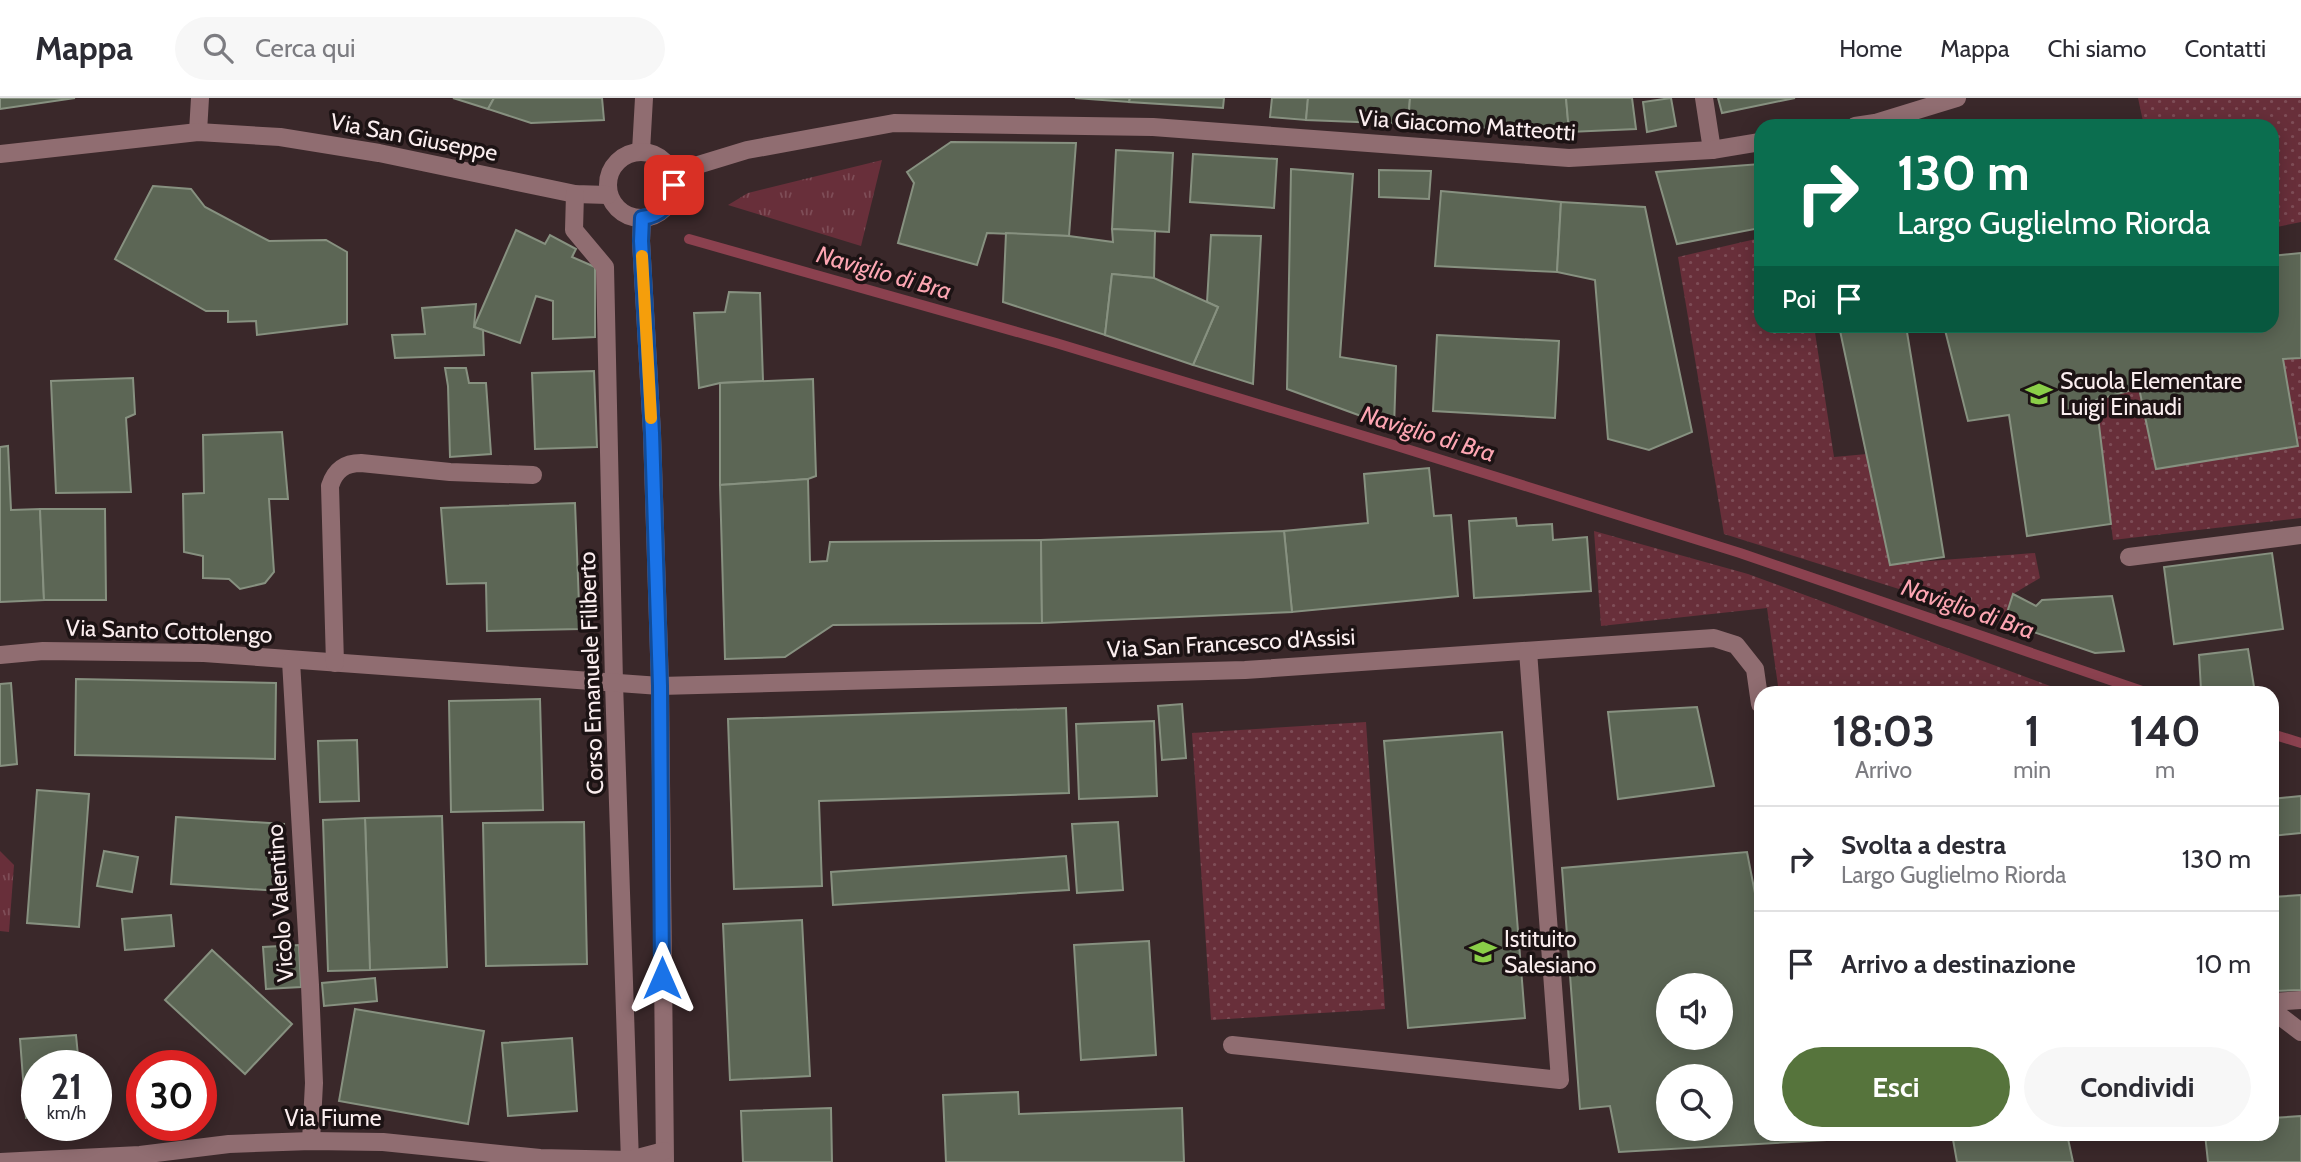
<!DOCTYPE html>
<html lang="it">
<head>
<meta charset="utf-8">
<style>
	body { margin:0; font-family:Cabin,sans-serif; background:#f7f7f7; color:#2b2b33; height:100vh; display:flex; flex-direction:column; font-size:26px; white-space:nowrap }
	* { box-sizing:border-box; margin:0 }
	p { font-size:23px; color:#7c7c81 }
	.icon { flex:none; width:38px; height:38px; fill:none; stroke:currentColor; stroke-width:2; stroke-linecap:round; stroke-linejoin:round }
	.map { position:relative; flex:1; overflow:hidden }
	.drawer { position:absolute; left:1754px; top:588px; width:525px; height:455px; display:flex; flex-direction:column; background:#fff; border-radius:21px; box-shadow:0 4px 18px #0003 }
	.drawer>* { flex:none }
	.banner { position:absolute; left:1754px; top:21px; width:525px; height:214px; border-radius:21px; box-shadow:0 4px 18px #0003; background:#0b6e4f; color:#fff; overflow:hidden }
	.fabs { position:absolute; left:1656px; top:875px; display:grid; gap:14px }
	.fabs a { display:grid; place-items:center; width:77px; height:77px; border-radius:50%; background:#fff; box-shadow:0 4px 18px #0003; font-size:35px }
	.speed { position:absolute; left:21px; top:952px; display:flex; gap:14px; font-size:35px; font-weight:700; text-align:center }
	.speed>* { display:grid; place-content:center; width:91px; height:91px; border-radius:50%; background:#fff; box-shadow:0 4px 18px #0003; line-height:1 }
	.speed small { font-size:18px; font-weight:400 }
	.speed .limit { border:10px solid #d22; background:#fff; color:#111 }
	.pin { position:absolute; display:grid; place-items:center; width:60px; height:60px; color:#fff; margin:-30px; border-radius:14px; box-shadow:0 4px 10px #0006 }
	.me { position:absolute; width:77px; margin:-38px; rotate:0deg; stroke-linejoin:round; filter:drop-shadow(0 0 5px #0008) }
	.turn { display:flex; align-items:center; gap:24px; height:147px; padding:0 28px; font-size:32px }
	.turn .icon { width:91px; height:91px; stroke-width:2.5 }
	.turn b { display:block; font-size:49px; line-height:60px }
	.then { display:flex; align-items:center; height:66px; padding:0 28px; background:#0003; gap:14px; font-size:26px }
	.eta { display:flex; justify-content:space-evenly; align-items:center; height:119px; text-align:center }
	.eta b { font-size:42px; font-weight:700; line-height:49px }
	.action { display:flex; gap:14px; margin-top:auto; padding:14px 28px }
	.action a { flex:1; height:80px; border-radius:42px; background:#56743c; color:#fff; font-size:28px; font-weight:700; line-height:80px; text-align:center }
	.action a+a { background:#f7f7f7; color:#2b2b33 }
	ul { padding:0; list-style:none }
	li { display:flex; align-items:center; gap:21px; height:105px; padding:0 28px; border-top:2px solid #e1e1e2 }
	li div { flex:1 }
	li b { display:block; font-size:26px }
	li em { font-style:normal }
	header { display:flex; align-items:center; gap:42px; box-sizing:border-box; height:98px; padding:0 35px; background:#fff; border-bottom:2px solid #e1e1e2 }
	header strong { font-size:33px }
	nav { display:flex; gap:38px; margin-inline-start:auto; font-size:24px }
	.search { width:490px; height:63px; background:#f7f7f7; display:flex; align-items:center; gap:18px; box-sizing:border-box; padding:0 24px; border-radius:38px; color:#7c7c81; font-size:26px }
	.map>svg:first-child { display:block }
</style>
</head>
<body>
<header>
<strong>Mappa</strong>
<div class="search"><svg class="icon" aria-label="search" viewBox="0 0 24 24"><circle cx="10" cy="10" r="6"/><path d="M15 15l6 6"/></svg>Cerca qui</div>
<nav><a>Home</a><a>Mappa</a><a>Chi siamo</a><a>Contatti</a></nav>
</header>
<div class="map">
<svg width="2301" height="1064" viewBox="0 0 2301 1064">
	<defs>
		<pattern id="grass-dots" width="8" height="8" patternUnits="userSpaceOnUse" patternTransform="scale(1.75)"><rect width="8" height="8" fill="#682f3a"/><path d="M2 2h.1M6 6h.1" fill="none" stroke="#7e4d57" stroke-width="1.8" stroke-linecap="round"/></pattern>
		<pattern id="park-tufts" width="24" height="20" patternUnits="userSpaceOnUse" patternTransform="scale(1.75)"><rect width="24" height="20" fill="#682f3a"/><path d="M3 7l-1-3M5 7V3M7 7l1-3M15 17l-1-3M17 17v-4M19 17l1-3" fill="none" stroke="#7e4d57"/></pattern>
	</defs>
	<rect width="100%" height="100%" fill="#3a282a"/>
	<!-- grass -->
	<g fill="url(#grass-dots)">
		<polygon points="2138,0 2301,0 2301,124 2272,130 2272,28 2144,28"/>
		<polygon points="1760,140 1760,228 1814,228 1834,359 1867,356 1890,466 2035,455 2040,480 2013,496 2004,524 1724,436 1678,159"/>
		<polygon points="2301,260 2301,420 2113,442 2096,302 2139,290 2157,371 2297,348 2283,261"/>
		<polygon points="1594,433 1748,476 2069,595 1779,595 1767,510 1601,528"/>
		<polygon points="1366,624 1385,911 1211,922 1192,635"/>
	</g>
	<!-- park -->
	<g fill="url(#park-tufts)">
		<polygon points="882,62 861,148 728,107 748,95"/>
		<polygon points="0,753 14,767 9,834 0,833"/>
	</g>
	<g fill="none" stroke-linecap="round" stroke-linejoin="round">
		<!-- stream -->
		<g stroke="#8b414f" stroke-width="10">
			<polyline points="689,141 1056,245 1397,348 1740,455 2148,595"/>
			<polyline points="2272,636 2301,645"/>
		</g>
	</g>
	<!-- building -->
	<g fill="#5c6655" stroke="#879180" stroke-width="2" fill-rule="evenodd">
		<polygon points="0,0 75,0 0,11"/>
		<polygon points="453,0 494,0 488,11"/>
		<polygon points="494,0 602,0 604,22 531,25 488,11"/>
		<polygon points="1075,0 1130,0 1129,4"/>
		<polygon points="1130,0 1224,0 1223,10 1129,4"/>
		<polygon points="1272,0 1308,0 1306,22 1270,19"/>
		<polygon points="1308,0 1410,0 1408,26 1306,22"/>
		<polygon points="1410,0 1566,0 1569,34 1408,26"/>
		<polygon points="1566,0 1632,0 1636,31 1569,34"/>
		<polygon points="1671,0 1676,28 1647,34 1643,4"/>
		<polygon points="1718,0 1795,0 1722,15"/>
		<polygon points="951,44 1076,45 1069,138 987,135 977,167 898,145 914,85 907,74"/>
		<polygon points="1116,52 1173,55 1169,134 1112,131"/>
		<polygon points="1193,56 1277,61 1274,110 1190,104"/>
		<polygon points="1760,66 1760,130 1677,146 1656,74"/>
		<polygon points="1291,71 1353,76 1340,259 1396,268 1394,330 1287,291"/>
		<polygon points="1379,72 1431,73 1429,101 1379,99"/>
		<polygon points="153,88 191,91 205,109 269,143 326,142 347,154 347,226 257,237 256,223 228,224 228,213 206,213 115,161"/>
		<polygon points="1441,93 1561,104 1557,174 1435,168"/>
		<polygon points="1561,104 1645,109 1692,334 1649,352 1608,341 1595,182 1557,174"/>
		<polygon points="1112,131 1155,133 1154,180 1112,176 1105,237 1003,204 1006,135 1069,138 1113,144"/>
		<polygon points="516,132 545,146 550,137 576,151 572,159 595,169 595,239 553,241 553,203 536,198 520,245 474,229"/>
		<polygon points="1211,137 1261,138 1253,286 1193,267 1218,209 1207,204"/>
		<polygon points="2301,155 2301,260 2283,261 2298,348 2156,371 2139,290 2096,302 2111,426 2027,438 2009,317 1968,323 1944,228 2272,228 2272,158"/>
		<polygon points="1112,176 1154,180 1218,209 1193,267 1105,237"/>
		<polygon points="729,194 760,195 763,283 720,285 699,290 694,215 725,214"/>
		<polygon points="476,206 474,229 483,232 484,257 395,260 392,237 425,236 422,210"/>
		<polygon points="1839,228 1906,228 1944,459 1890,467"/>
		<polygon points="1437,237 1559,243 1555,320 1433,313"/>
		<polygon points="445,270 466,270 469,285 486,285 491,356 450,359 448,288"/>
		<polygon points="594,273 597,349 535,351 532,275"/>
		<polygon points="133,280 135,316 126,320 131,394 56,395 51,283"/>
		<polygon points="813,281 816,378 808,381 720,387 720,285"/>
		<polygon points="282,334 288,401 269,401 274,474 265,485 240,491 229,481 203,480 203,458 184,454 183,396 204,395 203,337"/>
		<polygon points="8,348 11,412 40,411 44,502 0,504 0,349"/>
		<polygon points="1429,370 1434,418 1451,417 1458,498 1292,514 1284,433 1368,425 1364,376"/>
		<polygon points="808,381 810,464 827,463 830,444 1041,442 1042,525 833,527 785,559 725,561 720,387"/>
		<polygon points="575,405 580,531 487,533 486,485 447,486 441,410"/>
		<polygon points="40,411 105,411 106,502 44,502"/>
		<polygon points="1516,420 1517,428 1552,426 1553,442 1587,439 1591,493 1474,500 1469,423"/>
		<polygon points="1284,433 1292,514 1042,525 1041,442"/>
		<polygon points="2272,455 2283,531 2174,546 2164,469"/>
		<polygon points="2013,496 2036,508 2042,502 2112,498 2124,553 2095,555 2004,524"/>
		<polygon points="2248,551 2255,595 2211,595 2201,592 2199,557"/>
		<polygon points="76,581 276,585 275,661 75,657"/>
		<polygon points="11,585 17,666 0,668 0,586"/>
		<polygon points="540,601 543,712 451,714 449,603"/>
		<polygon points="1182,606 1186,660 1162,662 1158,608"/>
		<polygon points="1697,609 1714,688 1618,701 1608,614"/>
		<polygon points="1066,610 1069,695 819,703 822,788 734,791 728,621"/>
		<polygon points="1154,623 1157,698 1079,701 1076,626"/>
		<polygon points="1502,634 1525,920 1408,930 1384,643"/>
		<polygon points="357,642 359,703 320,704 318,643"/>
		<polygon points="37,692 89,696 79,829 27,825"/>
		<polygon points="2301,698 2301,735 2272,738 2272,701"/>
		<polygon points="442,718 447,869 370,872 365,720"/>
		<polygon points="176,719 284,726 280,793 171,786"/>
		<polygon points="365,720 370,872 328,873 323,722"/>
		<polygon points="584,724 587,866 486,868 483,725"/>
		<polygon points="1118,724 1123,792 1077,795 1072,726"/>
		<polygon points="104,753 138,759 132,794 97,788"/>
		<path d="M1747,754L1760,821V1036H1826V1042L1619,1054L1610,1008L1580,1011L1562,770ZM1668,887H1720V940H1668ZM1668,978H1720V1031H1668Z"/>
		<polygon points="1066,758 1069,792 833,807 831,774"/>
		<polygon points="2301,797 2301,892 2275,893 2272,799"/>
		<polygon points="171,817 174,848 125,852 122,821"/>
		<polygon points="802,822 810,978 730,982 723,826"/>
		<polygon points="1149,843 1156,957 1081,962 1074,847"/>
		<polygon points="299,847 301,889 266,891 263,849"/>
		<polygon points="212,852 292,926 245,976 165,902"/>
		<polygon points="375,880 377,903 324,908 322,885"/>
		<polygon points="355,911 484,933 468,1026 339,1003"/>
		<polygon points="76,937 79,968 37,968 37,1019 26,1020 20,941"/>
		<polygon points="572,940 577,1013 508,1018 502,945"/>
		<polygon points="1018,994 1019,1016 1182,1010 1184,1064 946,1064 943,997"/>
		<polygon points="831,1010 832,1064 743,1064 741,1013"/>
		<polygon points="2301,1018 2301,1064 2208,1064 2205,1036 2272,1036 2272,1020"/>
		<polygon points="1952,1036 2067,1036 2073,1064 1957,1064"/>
	</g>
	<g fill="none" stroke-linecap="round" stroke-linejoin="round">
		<!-- minor -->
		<g stroke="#906d71" stroke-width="18">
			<polyline points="1704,0 1712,52"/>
			<polyline points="1855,28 1875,25 1957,0"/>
			<polyline points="198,34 200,0"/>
			<polyline points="641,53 644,0"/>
			<circle cx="641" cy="87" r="33"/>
			<polyline points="0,56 198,34 280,39 379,55 575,96 608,97"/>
			<polyline points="673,77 688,70 747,52 894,25 1153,29 1569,60 1712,52 1760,44"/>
			<polyline points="575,96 574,132 605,169 614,585 630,1064"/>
			<polyline points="642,120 641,143 652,335 660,588 665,1064"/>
			<polyline points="2129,459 2301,437"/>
			<polyline points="0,557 43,553 204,555 660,588 1245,572 1714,540 1736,547 1755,571 1760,606"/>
			<polyline points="291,563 310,887 314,985 311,1043"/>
			<path d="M335,565L330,388C335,372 345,365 361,365L450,374L533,377"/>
			<polyline points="2272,904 2301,902"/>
			<polyline points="2272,912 2301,934"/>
			<polyline points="1232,947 1560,982 1528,553"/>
			<polyline points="0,1064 140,1057 229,1046 311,1043 383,1044 540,1060 630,1062 664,1053"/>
		</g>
	</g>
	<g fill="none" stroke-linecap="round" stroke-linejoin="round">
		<defs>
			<path id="route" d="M662,880L660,588L652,335L641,143L642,120C661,117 671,107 674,87"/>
		</defs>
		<!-- route casing -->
		<use href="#route" stroke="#114b97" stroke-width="18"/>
		<!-- route -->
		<use href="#route" stroke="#1a73e8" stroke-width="12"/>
		<!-- slow -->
		<polyline stroke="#f59e0b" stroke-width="12" points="642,158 651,320"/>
	</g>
	<!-- icons -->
	<defs>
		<symbol id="school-bare" viewBox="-9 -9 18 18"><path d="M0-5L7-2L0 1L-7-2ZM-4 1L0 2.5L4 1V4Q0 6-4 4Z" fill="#8ace48" stroke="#1c1314" stroke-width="2.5" paint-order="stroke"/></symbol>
	</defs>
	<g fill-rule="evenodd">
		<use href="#school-bare" x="2020" y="277" width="38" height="38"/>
		<use href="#school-bare" x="1464" y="835" width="38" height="38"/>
	</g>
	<g text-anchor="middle" stroke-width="7" stroke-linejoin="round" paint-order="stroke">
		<!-- street labels -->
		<g font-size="23" fill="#fbeeef" stroke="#1c1314">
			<text transform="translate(1467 27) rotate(4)" y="8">Via Giacomo Matteotti</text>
			<text transform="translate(414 39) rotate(11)" y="8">Via San Giuseppe</text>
			<text transform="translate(169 533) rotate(2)" y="8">Via Santo Cottolengo</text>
			<text transform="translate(1231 545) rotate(-3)" y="8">Via San Francesco d'Assisi</text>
			<text transform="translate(591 575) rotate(-92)" y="8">Corso Emanuele Filiberto</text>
			<text transform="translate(280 805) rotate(-94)" y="8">Vicolo Valentino</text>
			<text x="333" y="1028">Via Fiume</text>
		</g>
		<!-- poi labels -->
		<g font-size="23" fill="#fbeeef" stroke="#1c1314" text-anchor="start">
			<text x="2060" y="291">Scuola Elementare<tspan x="2060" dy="26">Luigi Einaudi</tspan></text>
			<text x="1504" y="849">Istituito<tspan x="1504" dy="26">Salesiano</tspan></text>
		</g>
		<!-- water labels -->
		<g font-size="24" font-style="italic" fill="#fea6b3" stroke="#1c1314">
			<text transform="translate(884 175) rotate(16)" y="8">Naviglio di Bra</text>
			<text transform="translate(1428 336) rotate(17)" y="8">Naviglio di Bra</text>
			<text transform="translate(1968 511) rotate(19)" y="8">Naviglio di Bra</text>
		</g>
	</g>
</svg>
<div class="fabs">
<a><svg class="icon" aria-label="sound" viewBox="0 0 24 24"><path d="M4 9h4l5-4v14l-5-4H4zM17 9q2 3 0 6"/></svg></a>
<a><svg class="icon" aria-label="search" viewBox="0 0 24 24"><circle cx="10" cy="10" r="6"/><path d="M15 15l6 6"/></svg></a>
</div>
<div class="speed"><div>21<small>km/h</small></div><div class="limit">30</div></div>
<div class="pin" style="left:674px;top:87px;background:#d93025"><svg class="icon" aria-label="arrive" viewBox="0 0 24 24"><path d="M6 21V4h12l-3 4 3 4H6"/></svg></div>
<svg class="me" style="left:662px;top:880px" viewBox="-20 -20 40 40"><path d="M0-17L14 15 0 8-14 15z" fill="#1a73e8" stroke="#fff" stroke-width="4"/></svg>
<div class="banner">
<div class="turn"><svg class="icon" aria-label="right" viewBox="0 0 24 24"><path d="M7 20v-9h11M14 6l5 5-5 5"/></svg><div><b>130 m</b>Largo Guglielmo Riorda</div></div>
<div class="then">Poi<svg class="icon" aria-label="arrive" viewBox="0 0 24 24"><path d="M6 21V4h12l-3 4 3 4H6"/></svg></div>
</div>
<section class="drawer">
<div class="eta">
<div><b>18:03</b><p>Arrivo</p></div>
<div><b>1</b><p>min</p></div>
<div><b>140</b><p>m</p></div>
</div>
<ul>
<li><svg class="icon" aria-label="right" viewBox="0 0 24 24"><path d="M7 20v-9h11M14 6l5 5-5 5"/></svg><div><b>Svolta a destra</b><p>Largo Guglielmo Riorda</p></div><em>130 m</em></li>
<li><svg class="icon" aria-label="arrive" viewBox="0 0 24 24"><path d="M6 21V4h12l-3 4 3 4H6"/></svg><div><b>Arrivo a destinazione</b></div><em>10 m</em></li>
</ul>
<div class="action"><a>Esci</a><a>Condividi</a></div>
</section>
</div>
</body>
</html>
